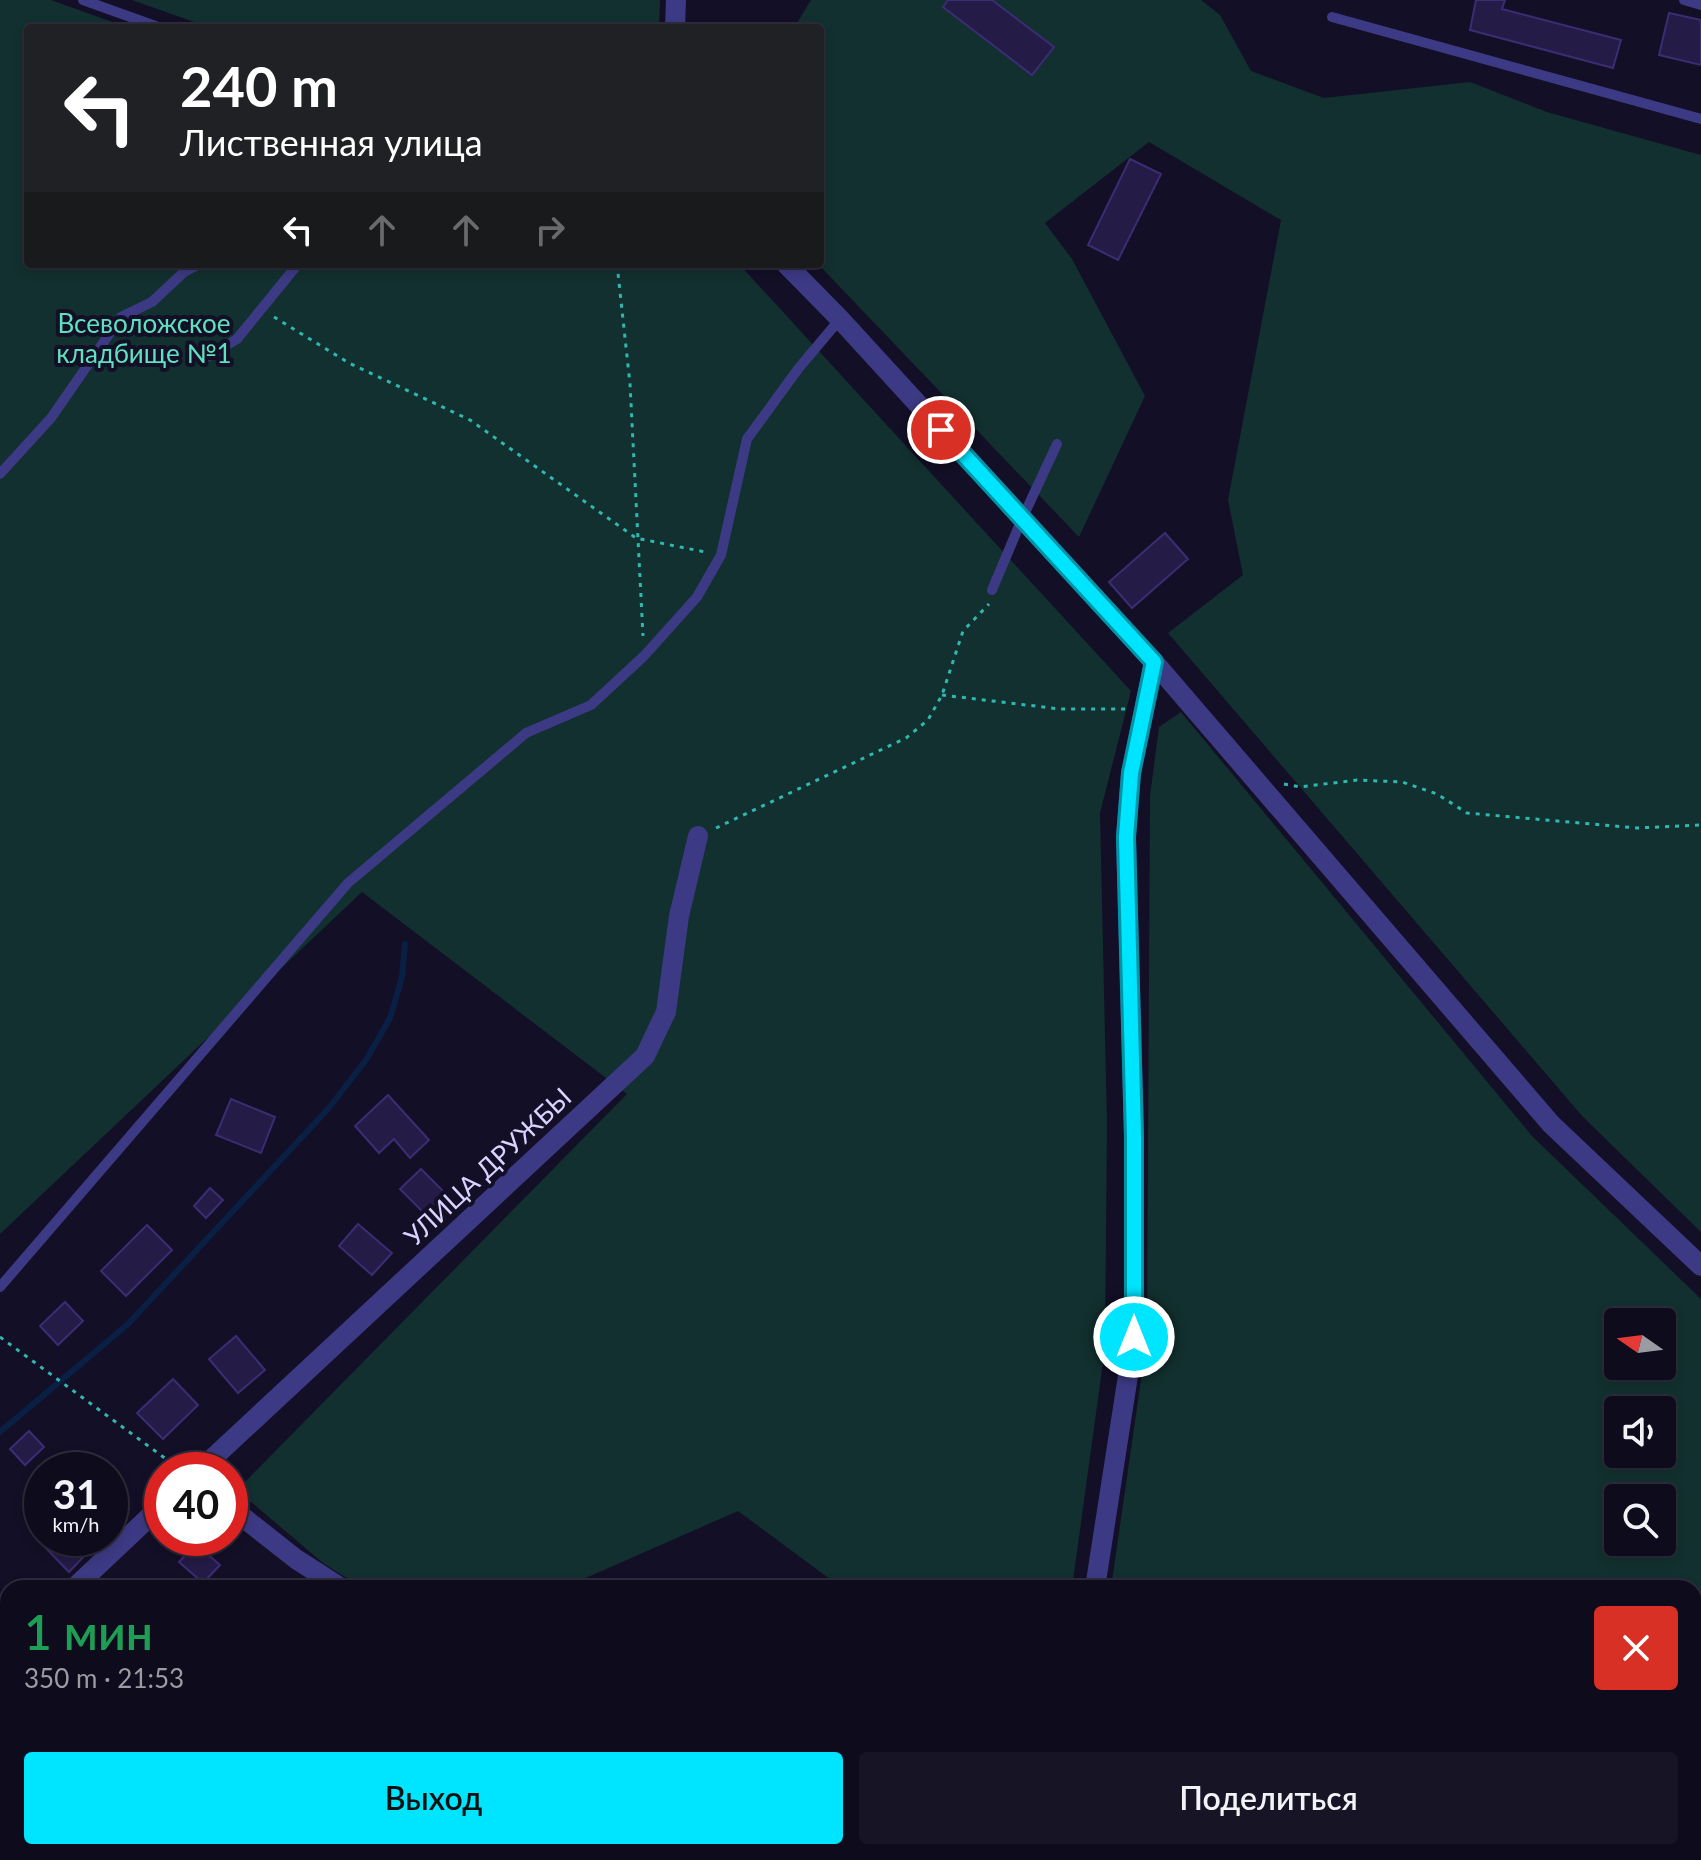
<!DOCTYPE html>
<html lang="ru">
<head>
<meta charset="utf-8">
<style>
	body { margin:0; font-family:Lato,sans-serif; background:#171425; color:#f1f3f6; height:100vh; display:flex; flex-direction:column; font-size:30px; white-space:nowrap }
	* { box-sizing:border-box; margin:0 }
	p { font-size:26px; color:#9b9ba3 }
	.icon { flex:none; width:44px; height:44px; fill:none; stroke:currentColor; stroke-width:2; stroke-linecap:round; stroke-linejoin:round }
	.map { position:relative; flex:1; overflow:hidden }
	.drawer { position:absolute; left:0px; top:1580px; width:1702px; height:280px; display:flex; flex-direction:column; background:#0e0b1c; border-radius:24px 24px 0 0; box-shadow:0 4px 12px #0003,0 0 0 2px #2e2b3b }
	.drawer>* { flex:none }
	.guide { position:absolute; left:24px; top:24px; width:800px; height:244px; border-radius:8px; box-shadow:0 4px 12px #0003,0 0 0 2px #2e2b3b; background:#202124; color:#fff; overflow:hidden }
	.needle { width:52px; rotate:284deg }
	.tools { position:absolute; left:1604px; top:1308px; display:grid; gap:16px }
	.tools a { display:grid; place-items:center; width:72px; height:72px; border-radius:8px; background:#0e0b1c; box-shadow:0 4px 12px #0003,0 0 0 2px #2e2b3b; font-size:40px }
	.speed { position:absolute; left:24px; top:1452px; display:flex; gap:16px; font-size:40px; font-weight:700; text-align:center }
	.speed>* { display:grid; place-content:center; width:104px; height:104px; border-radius:50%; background:#0e0b1c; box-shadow:0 4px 12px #0003,0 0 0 2px #2e2b3b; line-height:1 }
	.speed small { font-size:20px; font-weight:400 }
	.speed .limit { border:12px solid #d22; background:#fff; color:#111 }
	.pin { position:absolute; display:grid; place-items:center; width:68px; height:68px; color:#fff; margin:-34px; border:4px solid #fff; border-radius:50%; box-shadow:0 2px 8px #0007 }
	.me { position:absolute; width:88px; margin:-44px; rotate:0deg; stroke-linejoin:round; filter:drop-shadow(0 0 6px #0008) }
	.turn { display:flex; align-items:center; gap:28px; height:168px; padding:0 24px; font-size:36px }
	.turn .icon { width:104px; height:104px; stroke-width:2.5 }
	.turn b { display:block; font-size:56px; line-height:68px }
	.lanes { display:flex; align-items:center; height:76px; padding:0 24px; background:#0003; justify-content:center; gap:40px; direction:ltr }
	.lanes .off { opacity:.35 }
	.round { display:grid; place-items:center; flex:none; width:84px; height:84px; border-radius:8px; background:#171425 }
	.headline { display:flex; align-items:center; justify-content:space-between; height:136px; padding:0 24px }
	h1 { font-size:48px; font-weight:600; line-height:60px; color:#1e9e55 }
	.action { display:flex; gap:16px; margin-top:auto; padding:16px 24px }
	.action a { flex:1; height:92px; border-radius:8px; background:#00e5ff; color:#111; font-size:32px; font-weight:600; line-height:92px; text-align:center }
	.action a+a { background:#171425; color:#f1f3f6 }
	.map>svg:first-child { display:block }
</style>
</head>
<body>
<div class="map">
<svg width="1701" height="1860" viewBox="0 0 1701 1860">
	<rect width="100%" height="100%" fill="#130f26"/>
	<!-- green -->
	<g fill="#12302f" fill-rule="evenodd">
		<polygon points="0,0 51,0 129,28 28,28 28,264 739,264 1131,691 1100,813 1107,1124 1105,1348 1072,1588 842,1588 738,1511 563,1588 362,1588 323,1563 237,1490 627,1094 362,892 0,1234"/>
		<polygon points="132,0 660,0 659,28 211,28"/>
		<polygon points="811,0 1201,0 1220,15 1251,71 1324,98 1470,82 1547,112 1701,155 1701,1232 1583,1117 1168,633 1243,575 1228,500 1281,220 1149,142 1045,223 1072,259 1145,396 1079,537 818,264 820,28 794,28"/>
		<path d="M1181,712L1532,1136L1701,1299V1819L1694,1840V1588H1111L1147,1338L1150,796L1159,727ZM1662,1322V1366H1618V1322ZM1662,1410V1454H1618V1410ZM1662,1498V1542H1618V1498Z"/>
		<polygon points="1013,1852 1690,1852 1687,1860 1008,1860"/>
	</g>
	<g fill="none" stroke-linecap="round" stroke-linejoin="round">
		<!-- stream -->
		<polyline stroke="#0a1f44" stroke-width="6" points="0,1432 128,1324 328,1109 366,1060 390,1018 402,977 405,944"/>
	</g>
	<!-- building -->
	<g fill="#241b47" stroke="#3b2d73" stroke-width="2">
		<polygon points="948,0 992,0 1054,47 1032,75 943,7"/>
		<polygon points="1476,0 1505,0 1502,9 1621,40 1613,68 1470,30"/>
		<polygon points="1669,13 1701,20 1701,65 1659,55"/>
		<polygon points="1130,159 1161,174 1118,260 1088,245"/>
		<polygon points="1165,533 1188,559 1132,608 1109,582"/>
		<polygon points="388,1095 429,1140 410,1158 394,1139 379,1153 355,1126"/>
		<polygon points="231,1099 275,1117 261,1153 216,1135"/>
		<polygon points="421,1169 449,1197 429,1218 400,1189"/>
		<polygon points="210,1188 223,1200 206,1218 194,1206"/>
		<polygon points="358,1224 392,1253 372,1275 339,1246"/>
		<polygon points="147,1225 172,1250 126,1296 101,1271"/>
		<polygon points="65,1302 83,1321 58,1345 40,1326"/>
		<polygon points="236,1336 265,1370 238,1393 209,1359"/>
		<polygon points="173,1379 198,1405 163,1439 137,1413"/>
		<polygon points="29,1431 44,1447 25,1465 10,1449"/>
		<polygon points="110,1492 129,1509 110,1529"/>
		<polygon points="42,1534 42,1538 78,1538 90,1550 69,1572 37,1539"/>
		<polygon points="196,1544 220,1565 203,1583 179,1562"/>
		<polygon points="89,1852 113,1852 119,1858 81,1860"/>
		<polygon points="309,1852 344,1852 338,1860 317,1860"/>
	</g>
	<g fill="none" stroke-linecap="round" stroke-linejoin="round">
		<!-- path -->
		<g stroke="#2fb8b0" stroke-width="3" stroke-dasharray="4 6" stroke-linecap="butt">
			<polyline points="617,264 630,384 643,636"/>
			<polyline points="274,317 349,363 470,420 636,538 705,552"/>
			<polyline points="942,695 1060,709 1125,709"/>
			<polyline points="1284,784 1300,787 1357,780 1402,782 1437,794 1467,813 1637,828 1701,825"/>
			<polyline points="716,828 906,738 928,720 942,695 963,631 989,604"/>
			<polyline points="0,1337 181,1470"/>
			<polyline points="186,1860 195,1852"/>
		</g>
		<!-- service -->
		<g stroke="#3d3a85" stroke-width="10">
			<polyline points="83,0 161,28"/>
			<polyline points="1684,0 1701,5"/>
			<polyline points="1332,17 1701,119"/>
			<polyline points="207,357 237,339 298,264"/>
			<polyline points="0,474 51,418 121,317 152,302 184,272 199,264"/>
			<polyline points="992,590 1022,519 1057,444"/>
			<polyline points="0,1287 348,883 526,733 591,705 644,656 697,597 721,555 747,439 798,369 840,319"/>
			<polyline points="888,1860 890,1852"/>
		</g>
		<!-- minor -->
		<g stroke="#3d3a85" stroke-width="20">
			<polyline points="1154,662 1551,1124 1701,1266"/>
			<polyline points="200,1470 645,1056 666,1012 679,916 698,836"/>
			<polyline points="230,1507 296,1559 341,1588"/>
			<polyline points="74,1588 162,1505"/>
			<polyline points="0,1658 8,1650"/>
			<polyline points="762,1852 775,1860"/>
		</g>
		<!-- tertiary -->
		<g stroke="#3d3a85" stroke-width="20">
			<polyline points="675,28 676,0"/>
			<polyline points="786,264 840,319 1154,662 1131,773 1126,837 1134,1137 1134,1337 1095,1588"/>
			<polyline points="993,1860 998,1852"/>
		</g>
	</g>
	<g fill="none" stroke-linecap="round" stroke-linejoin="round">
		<defs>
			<polyline id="route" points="941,430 1154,662 1131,773 1126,837 1134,1137 1134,1337"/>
		</defs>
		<!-- route casing -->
		<use href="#route" stroke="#0095a6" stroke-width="20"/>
		<!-- route -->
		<use href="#route" stroke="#00e5ff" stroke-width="14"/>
	</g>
	<g text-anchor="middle" stroke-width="8" stroke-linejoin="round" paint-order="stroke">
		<!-- park labels -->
		<g font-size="26" fill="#5fe0c0" stroke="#130f26">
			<text x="144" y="333">Всеволожское<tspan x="144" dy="30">кладбище №1</tspan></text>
		</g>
		<!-- street labels -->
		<g font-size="26" fill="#d9d4ff" stroke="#130f26">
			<text transform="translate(488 1167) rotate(-43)" y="9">УЛИЦА ДРУЖБЫ</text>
		</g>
	</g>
</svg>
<div class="tools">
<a><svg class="needle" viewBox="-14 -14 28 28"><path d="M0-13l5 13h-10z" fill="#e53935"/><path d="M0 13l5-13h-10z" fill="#9b9ba3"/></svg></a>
<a><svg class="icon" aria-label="sound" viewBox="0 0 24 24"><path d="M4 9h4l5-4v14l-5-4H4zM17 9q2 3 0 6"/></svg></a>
<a><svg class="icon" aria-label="search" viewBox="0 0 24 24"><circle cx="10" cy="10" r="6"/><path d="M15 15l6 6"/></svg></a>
</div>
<div class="speed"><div>31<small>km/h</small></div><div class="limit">40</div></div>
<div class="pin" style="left:941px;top:430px;background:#d93025"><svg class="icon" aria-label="arrive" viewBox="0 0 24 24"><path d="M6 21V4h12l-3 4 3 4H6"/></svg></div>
<svg class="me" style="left:1134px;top:1337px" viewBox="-20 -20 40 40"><circle r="17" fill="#00e5ff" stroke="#fff" stroke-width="3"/><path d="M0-11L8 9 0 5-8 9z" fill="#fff"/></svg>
<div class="guide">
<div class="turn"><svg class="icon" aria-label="left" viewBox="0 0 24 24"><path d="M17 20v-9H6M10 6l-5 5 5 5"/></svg><div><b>240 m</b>Лиственная улица</div></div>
<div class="lanes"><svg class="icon" aria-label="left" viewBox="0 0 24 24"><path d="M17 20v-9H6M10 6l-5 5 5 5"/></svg><svg class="icon off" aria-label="ahead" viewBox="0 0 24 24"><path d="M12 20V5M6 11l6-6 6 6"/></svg><svg class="icon off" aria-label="ahead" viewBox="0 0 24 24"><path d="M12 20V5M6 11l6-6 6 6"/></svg><svg class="icon off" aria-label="right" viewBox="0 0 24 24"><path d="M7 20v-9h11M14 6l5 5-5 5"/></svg></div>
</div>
<section class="drawer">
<div class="headline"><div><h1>1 мин</h1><p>350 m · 21:53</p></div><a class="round" style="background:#d93025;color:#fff"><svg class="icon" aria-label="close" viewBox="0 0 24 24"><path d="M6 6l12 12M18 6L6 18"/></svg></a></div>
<div class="action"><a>Выход</a><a>Поделиться</a></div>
</section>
</div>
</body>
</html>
